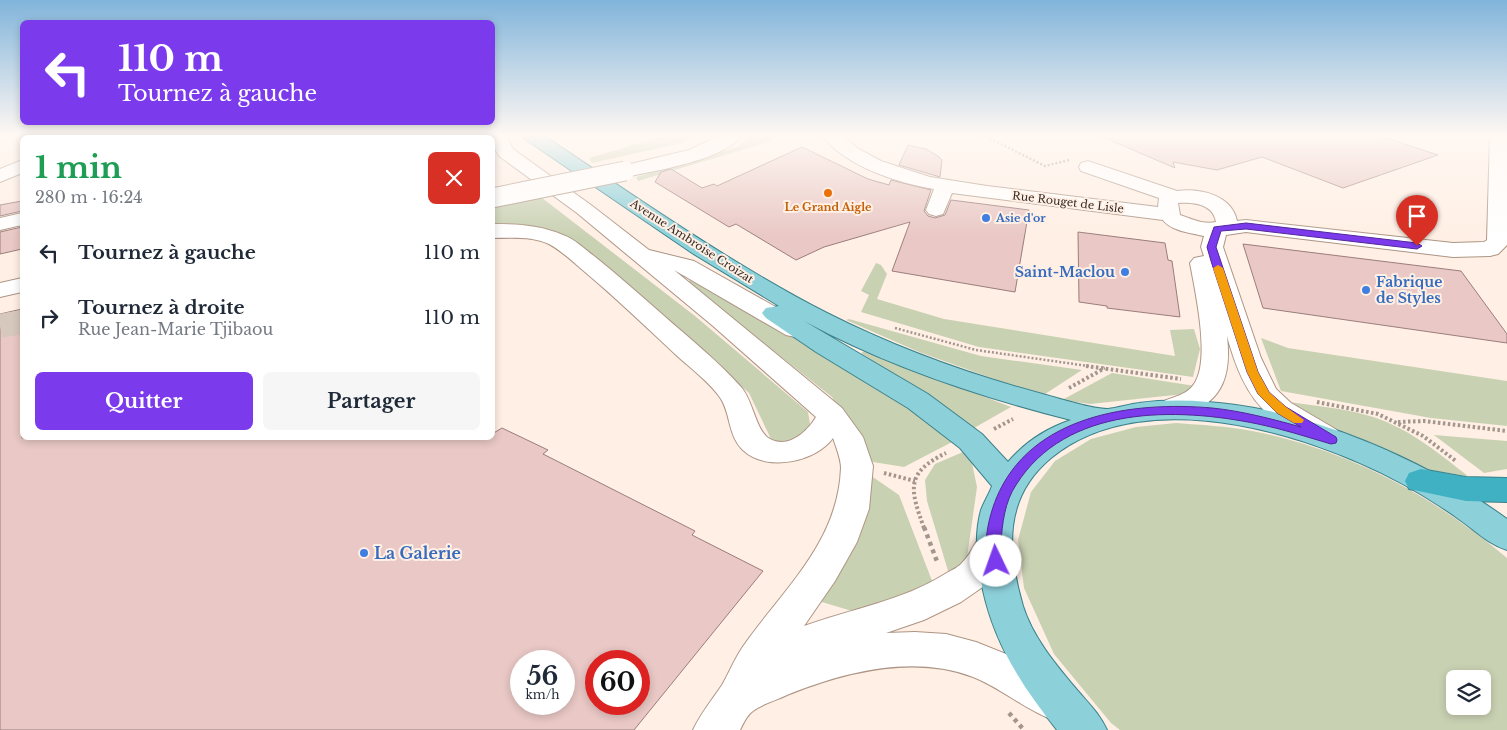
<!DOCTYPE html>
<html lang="fr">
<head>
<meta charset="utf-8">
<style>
	body { margin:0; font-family:"Libre Baskerville",serif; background:#f6f6f7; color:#1f2937; height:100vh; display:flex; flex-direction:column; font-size:19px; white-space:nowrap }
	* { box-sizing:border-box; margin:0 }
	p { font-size:16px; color:#747a83 }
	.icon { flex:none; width:28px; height:28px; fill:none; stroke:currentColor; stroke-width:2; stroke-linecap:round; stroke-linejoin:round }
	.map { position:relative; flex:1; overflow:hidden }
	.drawer { position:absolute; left:20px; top:135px; width:475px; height:305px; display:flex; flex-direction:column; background:#fff; border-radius:8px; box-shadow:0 2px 8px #0003 }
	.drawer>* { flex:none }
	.guide { position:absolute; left:20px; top:20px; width:475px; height:105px; border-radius:8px; box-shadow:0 2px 8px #0003; background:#7c3aed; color:#fff; overflow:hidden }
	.controls { position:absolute; left:1446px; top:670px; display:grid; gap:10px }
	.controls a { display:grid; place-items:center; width:45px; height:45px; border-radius:8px; background:#fff; box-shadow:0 2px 8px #0003; font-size:25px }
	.speed { position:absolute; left:510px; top:650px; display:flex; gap:10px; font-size:25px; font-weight:700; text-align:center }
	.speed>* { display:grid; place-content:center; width:65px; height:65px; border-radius:50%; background:#fff; box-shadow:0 2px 8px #0003; line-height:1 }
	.speed small { font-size:12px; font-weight:400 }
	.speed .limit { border:8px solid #d22; background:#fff; color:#111 }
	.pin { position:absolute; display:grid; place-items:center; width:42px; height:42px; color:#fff; margin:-51px -21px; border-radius:50% 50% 50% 0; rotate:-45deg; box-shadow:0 0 5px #0007 }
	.pin .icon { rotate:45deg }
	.me { position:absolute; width:55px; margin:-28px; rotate:357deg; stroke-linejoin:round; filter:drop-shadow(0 0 4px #0008) }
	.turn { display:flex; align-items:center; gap:18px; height:105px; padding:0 15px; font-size:22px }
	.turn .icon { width:65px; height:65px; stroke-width:2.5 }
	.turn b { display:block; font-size:35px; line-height:42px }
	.round { display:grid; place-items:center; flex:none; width:52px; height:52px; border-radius:8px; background:#f6f6f7 }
	.summary { display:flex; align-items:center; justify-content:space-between; height:85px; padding:0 15px }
	h1 { font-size:30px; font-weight:700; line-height:38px; color:#1e9e55 }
	.cta { display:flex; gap:10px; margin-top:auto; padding:10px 15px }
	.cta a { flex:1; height:58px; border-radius:8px; background:#7c3aed; color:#fff; font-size:20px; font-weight:700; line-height:58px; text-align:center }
	.cta a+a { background:#f6f6f7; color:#1f2937 }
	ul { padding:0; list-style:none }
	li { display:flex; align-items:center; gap:15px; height:65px; padding:0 15px }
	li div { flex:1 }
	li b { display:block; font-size:19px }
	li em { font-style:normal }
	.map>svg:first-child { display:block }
</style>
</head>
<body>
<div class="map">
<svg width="1507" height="730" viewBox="0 0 1507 730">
	<rect width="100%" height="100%" fill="#ffefe4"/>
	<!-- green -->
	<g fill="#c9d1b3" fill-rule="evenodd">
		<polygon points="667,135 698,135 682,143 592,163 589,158"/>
		<polygon points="751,135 775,135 769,142 638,181 636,177 738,147"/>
		<path d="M537,194L695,316L808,412L810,424L798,440L783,443L771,439L749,393L577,242C551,225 522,224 493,226V203Z"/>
		<polygon points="876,263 881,265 887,274 877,299 944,319 1175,356 1170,330 1194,329 1200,349 1193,377 979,347 861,312 869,295 861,291"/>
		<polygon points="698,277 877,385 954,441 904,467 873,462 862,450 832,397 686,282"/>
		<polygon points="849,319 981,356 1082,370 1042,396 919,352 846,320"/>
		<polygon points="1261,338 1288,348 1507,381 1507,426 1431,418 1281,391"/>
		<polygon points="865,351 1011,407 974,428 861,353"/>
		<polygon points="1112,373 1195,386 1184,394 1090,404 1062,400"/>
		<path d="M1290,402C1315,406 1342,408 1366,415C1405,425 1437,452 1468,476L1430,470L1369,442L1319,424Z"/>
		<path d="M1176,423C1201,425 1227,426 1252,431C1346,449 1434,496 1507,558V730H1120L1111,723L1054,654L1024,588L1018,540L1031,492L1055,461L1091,439L1136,427ZM1455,679H1482V706H1455Z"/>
		<polygon points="1434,435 1507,441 1507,469 1484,473"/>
		<polygon points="963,452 972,463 977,487 967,558 949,574 927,501 925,480 935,464"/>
		<polygon points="867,473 899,495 934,586 852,611 815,600"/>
	</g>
	<!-- building -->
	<g fill="#e9c8c5" stroke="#9b7d7b" fill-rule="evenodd">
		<polygon points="1098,135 1377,135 1438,155 1343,188 1262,157 1217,170 1173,162 1175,168"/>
		<polygon points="908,145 926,149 938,156 942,160 940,177 899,165"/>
		<polygon points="802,147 868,179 889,185 891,180 931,190 924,211 928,216 935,218 945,215 951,200 1029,210 1015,292 892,271 910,222 824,247 796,260 736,224 729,227 655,182 661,172 671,169 702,188 714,184 717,186"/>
		<polygon points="22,201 22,211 0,216 0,205"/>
		<polygon points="22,227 22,249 0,254 0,232"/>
		<polygon points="1078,232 1165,243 1168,260 1172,261 1180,317 1107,308 1107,306 1079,302"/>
		<polygon points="1243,244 1461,271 1507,334 1507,343 1263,308"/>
		<path d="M22,309V438H492V434L502,428L548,450L543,454L695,531L692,535L763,571L634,730H0V314ZM521,661H564V704H521ZM596,661H639V704H596Z"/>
	</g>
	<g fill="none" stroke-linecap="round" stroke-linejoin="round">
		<!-- minor-tunnel -->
		<polyline stroke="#d7c8be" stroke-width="24" stroke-dasharray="24 12" stroke-linecap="butt" points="0,326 22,322"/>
		<defs>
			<g id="minor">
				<polygon points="152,135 181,135 179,138 151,138"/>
				<polygon points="203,135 221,135 222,138 205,138"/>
				<path d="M488,135H506L513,149L591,205L649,250L694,261L804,323L808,329L804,335L795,337L786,335L674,270L842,408L863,437L873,466L869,509L857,542L835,581L804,626C851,609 902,601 945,574C950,571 957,568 961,564C979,547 975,524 1006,534L1012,544L987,584L961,602L924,620L886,633L915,632L946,634L976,642L1021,660L1068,687L1074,701L1068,715L1053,720C1024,709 1001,688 973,677C913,654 844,672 787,695C777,700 762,704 753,711C747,715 743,724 740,730H693C701,713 712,700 722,685C729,673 734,660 742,648C782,590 838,544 841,468C841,459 836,447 833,438C816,462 767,472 744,451C728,437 731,415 721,399C710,382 690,368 675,354C645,326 616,298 585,272C573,262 562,251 549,244C531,236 512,238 492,238V224C517,224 540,225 563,235C575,239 584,249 594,256C618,275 640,295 663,315C689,338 718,361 741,387C753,400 756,432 770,439C788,449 807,432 816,417L713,326L577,213L499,156L492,144V138H489Z"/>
				<path d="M721,135H742C725,160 654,171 625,177L618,175L615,171L618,167L689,150Z"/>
				<path d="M822,135H842L857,148L881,161L930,177L987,186L1158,207L1159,198L1081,171L1079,167L1081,163L1088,161L1177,191C1200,188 1232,195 1237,221L1246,220L1453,243L1484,242L1487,240L1490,135H1507V245L1498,254L1490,256L1453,257L1246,232L1226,235L1223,247L1261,358L1276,389L1291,403L1337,430L1341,437L1337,444C1319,449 1313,443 1298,434C1289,428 1278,423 1269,415C1246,395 1235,365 1227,336C1231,372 1225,400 1187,414C1176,418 1169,420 1158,417L1153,410C1162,396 1185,399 1194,384C1211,360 1195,291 1190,263L1194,258L1204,256L1201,247L1204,236C1191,233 1171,231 1163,220L952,193L943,214L936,216L929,214L926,210L934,189C898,183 844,166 822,135ZM1178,203C1194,202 1213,204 1216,222C1203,225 1192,219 1180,215Z"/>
				<polygon points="22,160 22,173 0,182 0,169"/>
				<polygon points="22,213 22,225 0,230 0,218"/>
				<polygon points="22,278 22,292 0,297 0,283"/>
			</g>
			<path id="major" d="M522,135H543C636,197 728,262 827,313C896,348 971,375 1046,395C1061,399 1092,409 1108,409C1118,408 1129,404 1139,403C1162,400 1185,400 1208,402C1309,409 1426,460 1507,519V550C1488,544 1476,531 1460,520C1448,511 1435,503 1422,495C1327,438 1149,378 1051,458C1003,498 1007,551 1023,606C1033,638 1057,666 1078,691C1090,705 1099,713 1107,730H1057C1017,680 987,632 979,567C976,549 976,528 981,510C984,502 989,494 992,486L960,448L908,408L816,352L766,318L762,313L766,308L779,306L692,253L525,139ZM804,321C887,366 980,397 1071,420C1047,428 1024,443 1008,462L982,434L928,394Z"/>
			<polygon id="highway" points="1421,469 1466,477 1507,478 1507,502 1466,501 1409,489 1405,481 1409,473"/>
		</defs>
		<!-- minor casing -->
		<use href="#minor" stroke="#ad9585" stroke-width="2"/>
		<!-- major casing -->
		<use href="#major" stroke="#3c828b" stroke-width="2"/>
		<!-- highway casing -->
		<use href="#highway" stroke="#3c828b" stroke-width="2"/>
		<!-- path-far2 -->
		<g stroke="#a3978d" stroke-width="2.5" stroke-dasharray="2 2" stroke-linecap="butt">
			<polyline points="983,135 1045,166 1069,160"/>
			<polyline points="895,328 976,350 1095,367"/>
		</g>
		<!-- path-far1 -->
		<g stroke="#a3978d" stroke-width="4" stroke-dasharray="2.5 2.5" stroke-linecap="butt">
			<polyline points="1086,366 1181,379"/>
			<polyline points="1069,388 1105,368"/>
			<polyline points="1317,402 1378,414 1423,436 1456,461"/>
			<polyline points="1398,422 1424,421 1507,431"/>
			<polyline points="994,429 1013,419"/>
			<polyline points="884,473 915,481"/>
			<path d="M924,528C910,489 905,473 946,453"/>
		</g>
		<!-- path -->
		<g stroke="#a3978d" stroke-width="4.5" stroke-dasharray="4 4" stroke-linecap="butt">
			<polyline points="924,527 938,564"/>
			<polyline points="1009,713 1024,730"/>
		</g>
		<!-- minor -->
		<use href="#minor" fill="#fff" fill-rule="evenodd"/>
		<!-- major -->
		<use href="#major" fill="#8cd0da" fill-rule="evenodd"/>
		<!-- highway -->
		<use href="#highway" fill="#3fb1c2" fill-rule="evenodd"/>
		<defs>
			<polyline id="minor-bridge" points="492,198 625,171"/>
		</defs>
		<!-- minor-bridge casing -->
		<use href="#minor-bridge" stroke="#ad9585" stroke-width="21" stroke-linecap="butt"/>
		<!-- minor-bridge -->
		<use href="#minor-bridge" stroke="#fff" stroke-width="19"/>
	</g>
	<!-- sky -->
	<linearGradient id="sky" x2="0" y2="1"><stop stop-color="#81b4db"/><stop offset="0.57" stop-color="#fff8f3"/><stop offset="1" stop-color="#fff8f3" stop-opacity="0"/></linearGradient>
	<rect width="1507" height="237" fill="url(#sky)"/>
	<!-- route -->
	<path fill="#7c3aed" stroke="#51269a" d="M1246,223L1417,243L1422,246L1417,249L1246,229L1221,231L1216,247L1258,372L1269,392L1286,407L1336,437L1337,440L1336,443L1331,444C1307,437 1283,429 1258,424C1176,407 1066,405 1016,485C1005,501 1002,524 1001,543C1001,551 1005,558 1001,565L996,567L991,565C981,546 989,517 996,499C1030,415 1132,401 1212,408C1242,411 1272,419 1301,427L1277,413L1258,394L1247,372L1211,261L1207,247L1214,227Z"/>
	<!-- slow -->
	<polygon fill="#f59e0b" points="1218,265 1223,268 1258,372 1269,392 1286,407 1304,420 1302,423 1294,423 1277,413 1258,394 1247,372 1213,268"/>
	<!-- markers -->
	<circle fill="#e8710a" stroke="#ffefe4" stroke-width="2" cx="828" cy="193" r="5"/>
	<g fill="#3f7fe0" stroke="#ffefe4" stroke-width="2">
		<circle cx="986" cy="218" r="5"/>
		<circle cx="1125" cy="272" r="5"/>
		<circle cx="1366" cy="290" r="5"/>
		<circle cx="364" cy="553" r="5"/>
	</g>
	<g text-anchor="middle" stroke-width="4" stroke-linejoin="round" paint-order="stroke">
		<!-- far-street labels -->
		<g font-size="11" fill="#352c25" stroke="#ffefe4">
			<text transform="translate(1068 202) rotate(7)" y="4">Rue Rouget de Lisle</text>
			<text transform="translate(692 241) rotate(33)" y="4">Avenue Ambroise Croizat</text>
		</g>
		<!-- far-food labels -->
		<g font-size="11" font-weight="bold" fill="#c56008" stroke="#ffefe4">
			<text x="828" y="211">Le Grand Aigle</text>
		</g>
		<!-- far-shop labels -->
		<g font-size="11" font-weight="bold" fill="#366cbe" stroke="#ffefe4" text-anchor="start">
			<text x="996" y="222">Asie d'or</text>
		</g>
		<!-- shop labels -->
		<g font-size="14" font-weight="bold" fill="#366cbe" stroke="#ffefe4" text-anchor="end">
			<text x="1115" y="277">Saint-Maclou</text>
			<text x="1376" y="287" text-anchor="start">Fabrique<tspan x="1376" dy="16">de Styles</tspan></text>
		</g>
		<!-- near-shop labels -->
		<g font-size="16" font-weight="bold" fill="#366cbe" stroke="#ffefe4" text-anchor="start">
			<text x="374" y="559">La Galerie</text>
		</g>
	</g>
</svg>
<div class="controls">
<a><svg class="icon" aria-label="layers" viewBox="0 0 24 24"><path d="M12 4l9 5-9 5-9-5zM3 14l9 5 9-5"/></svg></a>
</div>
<div class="speed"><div>56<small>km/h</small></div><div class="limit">60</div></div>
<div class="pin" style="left:1417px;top:246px;background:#d93025"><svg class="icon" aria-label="arrive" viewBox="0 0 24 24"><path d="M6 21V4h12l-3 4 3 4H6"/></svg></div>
<svg class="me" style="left:996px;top:561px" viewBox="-20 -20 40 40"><circle r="19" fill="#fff"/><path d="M0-13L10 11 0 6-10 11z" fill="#7c3aed"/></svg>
<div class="guide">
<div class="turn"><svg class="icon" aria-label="left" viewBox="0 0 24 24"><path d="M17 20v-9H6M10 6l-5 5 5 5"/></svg><div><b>110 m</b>Tournez à gauche</div></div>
</div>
<section class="drawer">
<div class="summary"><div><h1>1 min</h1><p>280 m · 16:24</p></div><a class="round" style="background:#d93025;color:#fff"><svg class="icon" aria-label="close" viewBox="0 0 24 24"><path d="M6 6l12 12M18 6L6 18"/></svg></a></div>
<ul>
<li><svg class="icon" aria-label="left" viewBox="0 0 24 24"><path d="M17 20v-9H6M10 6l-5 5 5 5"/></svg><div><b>Tournez à gauche</b></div><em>110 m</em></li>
<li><svg class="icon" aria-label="right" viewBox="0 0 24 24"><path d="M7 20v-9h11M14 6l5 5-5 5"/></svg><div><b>Tournez à droite</b><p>Rue Jean-Marie Tjibaou</p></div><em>110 m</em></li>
</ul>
<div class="cta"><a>Quitter</a><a>Partager</a></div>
</section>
</div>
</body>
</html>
